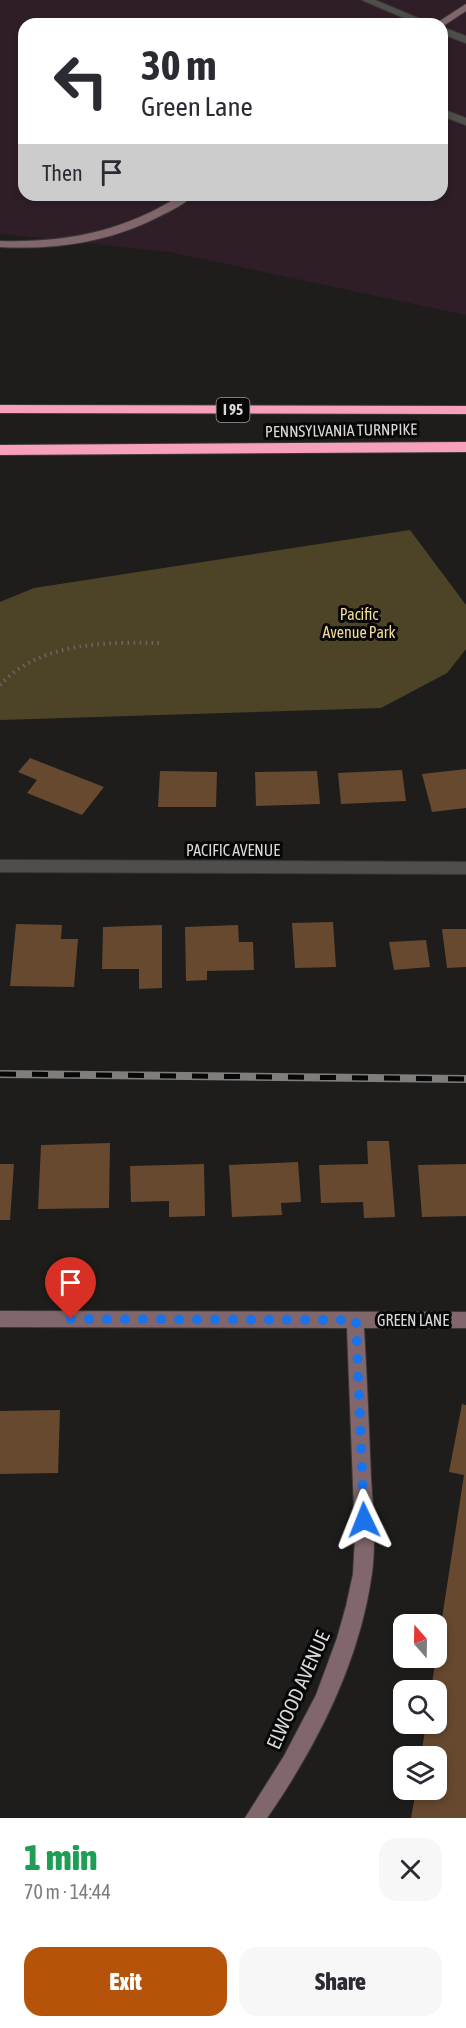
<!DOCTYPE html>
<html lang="en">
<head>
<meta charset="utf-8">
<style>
	body { margin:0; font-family:"Asap Condensed",sans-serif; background:#f7f7f7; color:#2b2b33; height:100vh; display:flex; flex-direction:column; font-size:22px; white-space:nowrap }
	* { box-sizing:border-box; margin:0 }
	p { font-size:20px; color:#7c7c81 }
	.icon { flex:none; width:33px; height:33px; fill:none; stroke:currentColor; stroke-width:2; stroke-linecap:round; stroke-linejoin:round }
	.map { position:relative; height:1818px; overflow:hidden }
	.side { display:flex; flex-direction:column; background:#fff; flex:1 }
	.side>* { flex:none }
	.hud { position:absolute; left:18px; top:18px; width:430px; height:183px; border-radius:18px; box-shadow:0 3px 9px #0003; background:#fff; color:#2b2b33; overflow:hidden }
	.needle { width:39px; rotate:340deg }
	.tools { position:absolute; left:393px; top:1614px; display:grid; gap:12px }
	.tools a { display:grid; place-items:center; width:54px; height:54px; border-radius:12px; background:#fff; box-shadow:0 3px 9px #0003; font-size:30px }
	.pin { position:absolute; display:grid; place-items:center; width:51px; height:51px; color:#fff; margin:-62px -26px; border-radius:50% 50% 50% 0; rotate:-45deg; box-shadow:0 0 6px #0007 }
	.pin .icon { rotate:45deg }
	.me { position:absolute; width:66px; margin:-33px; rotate:358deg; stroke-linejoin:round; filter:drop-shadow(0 0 4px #0008) }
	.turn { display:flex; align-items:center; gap:21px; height:126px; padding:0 24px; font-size:27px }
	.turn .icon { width:78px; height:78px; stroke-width:2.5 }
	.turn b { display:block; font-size:42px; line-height:51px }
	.then { display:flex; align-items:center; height:57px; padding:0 24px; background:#0003; gap:12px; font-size:22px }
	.round { display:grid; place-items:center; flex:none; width:63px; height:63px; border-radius:18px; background:#f7f7f7 }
	.head { display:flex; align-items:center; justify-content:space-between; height:102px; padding:0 24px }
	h1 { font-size:36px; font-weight:800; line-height:45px; color:#1e9e55 }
	.button { display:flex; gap:12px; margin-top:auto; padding:12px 24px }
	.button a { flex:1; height:69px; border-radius:18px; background:#b45309; color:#fff; font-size:24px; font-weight:800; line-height:69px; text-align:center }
	.button a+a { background:#f7f7f7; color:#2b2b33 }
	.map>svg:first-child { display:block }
</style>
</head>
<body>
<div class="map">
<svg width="466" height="1818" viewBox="0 0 466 1818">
	<rect width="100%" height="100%" fill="#1e1d1b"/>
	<!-- industrial -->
	<path fill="#2f1e28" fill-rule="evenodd" d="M0,0H466V315L170,252L0,234ZM24,24H442V195H24Z"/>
	<!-- green -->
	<polygon fill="#4d4428" points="410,530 466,605 466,649 447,673 381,708 0,720 0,602 34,588"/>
	<!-- building -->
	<g fill="#66492f">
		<polygon points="30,758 104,787 82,815 27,793 37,780 18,772"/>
		<polygon points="466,769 466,808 432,812 422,774"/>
		<polygon points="402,770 406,801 341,804 338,773"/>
		<polygon points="160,771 217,772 216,807 158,807"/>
		<polygon points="317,771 320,804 256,806 255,772"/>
		<polygon points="333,922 336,967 295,968 292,923"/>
		<polygon points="16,924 62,925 61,939 78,939 74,987 10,986"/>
		<polygon points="162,925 162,988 139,989 139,969 102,969 103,927"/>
		<polygon points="238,925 239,942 253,942 254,970 207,971 207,980 186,981 185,927"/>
		<polygon points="442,929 466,929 466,967 447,968"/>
		<polygon points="426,940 430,967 394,970 389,942"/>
		<polygon points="367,1141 389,1141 395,1217 364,1218 363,1202 321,1203 319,1165 368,1164"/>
		<polygon points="110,1143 109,1208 38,1209 41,1145"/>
		<polygon points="298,1162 301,1202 281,1203 282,1215 232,1217 229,1165"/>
		<polygon points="0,1164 14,1164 10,1220 0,1220"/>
		<polygon points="204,1164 205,1216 169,1217 169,1201 131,1202 130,1166"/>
		<polygon points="466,1164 466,1216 422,1217 418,1165"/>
		<polygon points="462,1404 466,1405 466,1818 411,1818 416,1790 436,1790 436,1756 421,1756 426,1724 436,1724 436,1690 431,1690 464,1475 449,1472"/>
		<polygon points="60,1410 58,1473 0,1474 0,1411"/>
	</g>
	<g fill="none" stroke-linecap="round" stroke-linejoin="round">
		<defs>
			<polygon id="lane" points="442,109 466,118 466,125 442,116"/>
			<g id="street">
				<polygon points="362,0 375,0 432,24 418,24"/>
				<polygon points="442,27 466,36 466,43 442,34"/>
				<polygon points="0,860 466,862 466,874 0,872"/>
			</g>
			<g id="secondary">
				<polygon points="466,4 466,11 443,26 435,24"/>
				<path d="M181,195H193C185,204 173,210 162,215C111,242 57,250 0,247V241C66,243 125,231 181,195Z"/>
				<path d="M0,1311L466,1312V1328H364C367,1378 369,1428 371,1478C373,1509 376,1542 372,1573C360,1661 317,1746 267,1818H245L284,1756L316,1695L337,1638L346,1606L353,1574L355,1537L347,1328L0,1327Z"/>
			</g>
			<g id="highway">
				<polygon points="0,405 466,406 466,414 0,413"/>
				<polygon points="466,442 466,452 0,455 0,445"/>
			</g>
		</defs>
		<!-- lane casing -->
		<use href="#lane" stroke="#3a3938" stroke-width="2"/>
		<!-- street casing -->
		<use href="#street" stroke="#3a3938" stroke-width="2"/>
		<!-- secondary casing -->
		<use href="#secondary" stroke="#3a3938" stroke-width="2"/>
		<!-- highway casing -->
		<use href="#highway" stroke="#3a3938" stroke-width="2"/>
		<!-- path -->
		<path stroke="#686765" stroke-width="4" stroke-dasharray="1.5 4.5" stroke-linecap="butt" d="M0,685C40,642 105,642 159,643"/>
		<!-- lane -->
		<use href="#lane" fill="#4f4e4b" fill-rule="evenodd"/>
		<!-- street -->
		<use href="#street" fill="#4f4e4b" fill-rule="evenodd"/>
		<!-- secondary -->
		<use href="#secondary" fill="#81676c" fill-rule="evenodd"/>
		<!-- highway -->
		<use href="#highway" fill="#f7a0b9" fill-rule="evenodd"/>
		<defs>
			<polyline id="rail" points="0,1074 466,1079"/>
		</defs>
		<!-- rail casing -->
		<use href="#rail" stroke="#7f7e7c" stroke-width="8"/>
		<!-- rail -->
		<use href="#rail" stroke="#080707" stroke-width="5" stroke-dasharray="16" stroke-linecap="butt"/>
	</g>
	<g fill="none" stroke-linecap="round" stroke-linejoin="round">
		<!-- route -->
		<polyline stroke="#1a73e8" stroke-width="10" stroke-dasharray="0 18" points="71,1319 356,1320 364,1520"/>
	</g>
	<g text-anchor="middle" stroke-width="6" stroke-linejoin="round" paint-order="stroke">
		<!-- shield labels -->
		<rect fill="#080707" stroke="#9b9a99" stroke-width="1.5" x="216.5" y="398" width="33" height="24" rx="4.5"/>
		<g font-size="15" font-weight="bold" fill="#dad9d8">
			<text x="233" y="415">I 95</text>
		</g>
		<!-- street labels -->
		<g font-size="16" fill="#dad9d8" stroke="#080707">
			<text transform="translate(341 430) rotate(-1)" y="6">PENNSYLVANIA TURNPIKE</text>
			<text x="233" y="856">PACIFIC AVENUE</text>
			<text x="413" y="1326">GREEN LANE</text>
		</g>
		<!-- park labels -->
		<g font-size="16" fill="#f2db9b" stroke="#080707">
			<text x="359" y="620">Pacific<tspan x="359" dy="18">Avenue Park</tspan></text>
		</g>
		<!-- near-street labels -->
		<g font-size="20" fill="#dad9d8" stroke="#080707">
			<text transform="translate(298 1690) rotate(-66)" y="7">ELWOOD AVENUE</text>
		</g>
	</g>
</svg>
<div class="tools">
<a><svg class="needle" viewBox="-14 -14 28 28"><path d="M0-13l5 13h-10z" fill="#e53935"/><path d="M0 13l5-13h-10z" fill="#7c7c81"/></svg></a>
<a><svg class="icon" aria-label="search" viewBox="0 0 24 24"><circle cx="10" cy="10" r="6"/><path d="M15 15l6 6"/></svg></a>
<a><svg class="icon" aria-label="layers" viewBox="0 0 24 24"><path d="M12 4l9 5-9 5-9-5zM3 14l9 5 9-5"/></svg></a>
</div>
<div class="pin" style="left:71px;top:1319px;background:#d93025"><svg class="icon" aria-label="arrive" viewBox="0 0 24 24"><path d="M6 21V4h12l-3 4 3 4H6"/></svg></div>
<svg class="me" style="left:364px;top:1520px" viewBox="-20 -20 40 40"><path d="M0-17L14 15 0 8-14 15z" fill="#1a73e8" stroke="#fff" stroke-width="4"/></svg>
<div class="hud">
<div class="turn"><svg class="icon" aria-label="left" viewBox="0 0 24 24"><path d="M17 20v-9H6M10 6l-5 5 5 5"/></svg><div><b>30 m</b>Green Lane</div></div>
<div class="then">Then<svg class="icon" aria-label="arrive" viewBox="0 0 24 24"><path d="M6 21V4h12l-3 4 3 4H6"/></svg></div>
</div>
</div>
<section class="side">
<div class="head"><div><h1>1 min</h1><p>70 m · 14:44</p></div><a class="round"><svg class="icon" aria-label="close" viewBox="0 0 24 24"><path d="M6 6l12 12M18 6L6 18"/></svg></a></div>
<div class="button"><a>Exit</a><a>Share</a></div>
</section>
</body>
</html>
